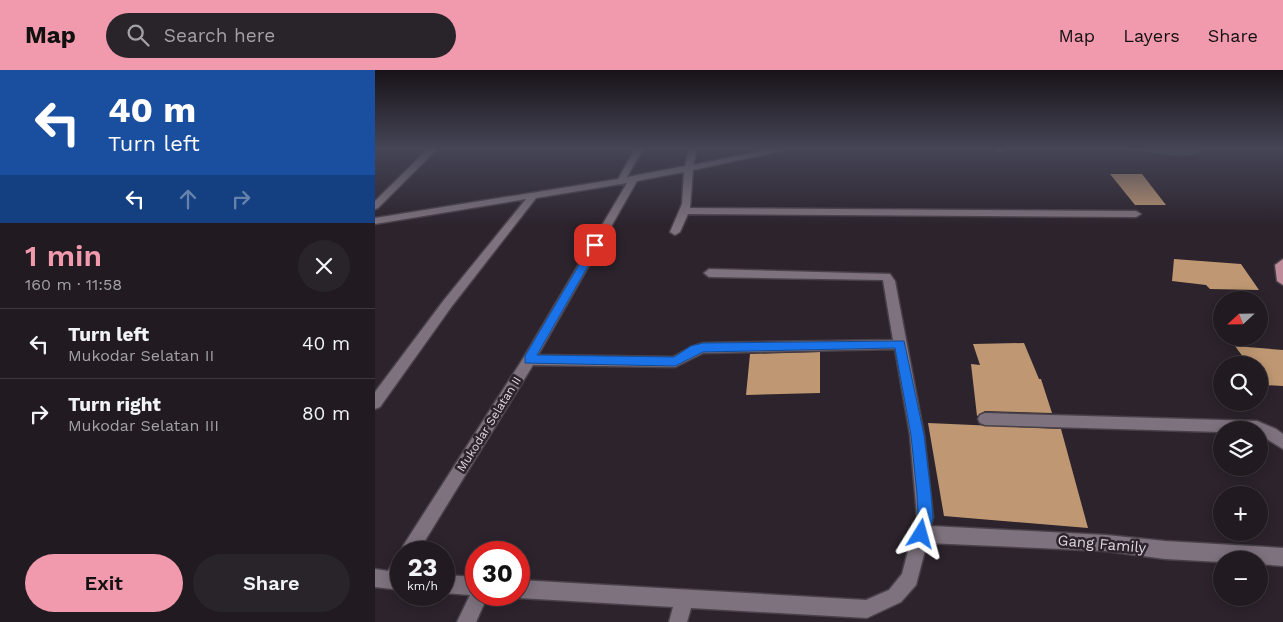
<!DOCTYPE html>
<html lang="en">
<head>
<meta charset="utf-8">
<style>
	body { margin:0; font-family:"Work Sans",sans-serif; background:#29232a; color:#f1f3f6; height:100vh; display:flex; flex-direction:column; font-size:19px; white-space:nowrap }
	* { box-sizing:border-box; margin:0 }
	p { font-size:16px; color:#a2a1a5 }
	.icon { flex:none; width:28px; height:28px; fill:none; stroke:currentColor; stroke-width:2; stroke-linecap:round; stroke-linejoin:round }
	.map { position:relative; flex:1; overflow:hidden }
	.sheet { display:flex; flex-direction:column; background:#211a21; width:375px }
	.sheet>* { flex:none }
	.banner { background:#1a4fa0; color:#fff; overflow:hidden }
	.needle { width:32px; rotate:248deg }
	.buttons { position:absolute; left:838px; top:221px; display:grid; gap:10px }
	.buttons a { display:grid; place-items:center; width:55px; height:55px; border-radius:50%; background:#211a21; box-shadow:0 2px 12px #0003,0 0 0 1px #3e383f; font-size:25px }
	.speed { position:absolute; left:15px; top:471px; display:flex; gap:10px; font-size:25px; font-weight:700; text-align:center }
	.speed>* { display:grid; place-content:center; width:65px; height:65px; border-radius:50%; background:#211a21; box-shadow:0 2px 12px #0003,0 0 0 1px #3e383f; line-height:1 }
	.speed small { font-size:12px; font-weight:400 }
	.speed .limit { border:8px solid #d22; background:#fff; color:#111 }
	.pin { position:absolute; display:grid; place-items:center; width:42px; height:42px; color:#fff; margin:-21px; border-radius:10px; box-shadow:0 2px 8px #0006 }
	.me { position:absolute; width:55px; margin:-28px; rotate:8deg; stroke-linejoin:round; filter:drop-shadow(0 0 4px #0008) }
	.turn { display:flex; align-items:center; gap:18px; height:105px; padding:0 25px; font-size:22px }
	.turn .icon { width:65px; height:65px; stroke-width:2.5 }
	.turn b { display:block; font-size:35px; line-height:42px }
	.lanes { display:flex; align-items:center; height:48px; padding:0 25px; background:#0003; justify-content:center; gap:25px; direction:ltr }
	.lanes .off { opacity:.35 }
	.round { display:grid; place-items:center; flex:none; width:52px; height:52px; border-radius:26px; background:#29232a }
	.head { display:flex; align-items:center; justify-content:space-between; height:85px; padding:0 25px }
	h1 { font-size:30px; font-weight:600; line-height:38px; color:#f29aad }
	.cta { display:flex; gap:10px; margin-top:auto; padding:10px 25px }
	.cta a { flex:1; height:58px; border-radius:30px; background:#f29aad; color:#111; font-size:20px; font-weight:600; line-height:58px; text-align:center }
	.cta a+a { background:#29232a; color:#f1f3f6 }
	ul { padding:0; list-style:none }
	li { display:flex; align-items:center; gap:15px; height:70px; padding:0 25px; border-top:1px solid #3e383f }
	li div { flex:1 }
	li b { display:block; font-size:19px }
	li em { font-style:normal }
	header { display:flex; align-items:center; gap:30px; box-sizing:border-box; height:70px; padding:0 25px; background:#f29aad; color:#111 }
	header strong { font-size:24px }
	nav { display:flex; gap:28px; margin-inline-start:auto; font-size:18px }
	.search { width:350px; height:45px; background:#29232a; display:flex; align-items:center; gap:12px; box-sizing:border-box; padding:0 18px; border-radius:28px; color:#a2a1a5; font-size:19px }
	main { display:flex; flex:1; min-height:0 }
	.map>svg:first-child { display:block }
</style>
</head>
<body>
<header>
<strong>Map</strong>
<div class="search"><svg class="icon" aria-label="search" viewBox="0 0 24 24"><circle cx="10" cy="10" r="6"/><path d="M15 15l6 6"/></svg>Search here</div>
<nav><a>Map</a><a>Layers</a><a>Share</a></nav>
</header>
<main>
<section class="sheet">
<div class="banner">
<div class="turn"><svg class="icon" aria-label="left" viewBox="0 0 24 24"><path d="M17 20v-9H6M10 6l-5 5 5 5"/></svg><div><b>40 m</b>Turn left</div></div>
<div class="lanes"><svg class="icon" aria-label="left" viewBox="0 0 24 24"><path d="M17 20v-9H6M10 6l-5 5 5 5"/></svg><svg class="icon off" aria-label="ahead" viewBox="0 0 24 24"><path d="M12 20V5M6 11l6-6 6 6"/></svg><svg class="icon off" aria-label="right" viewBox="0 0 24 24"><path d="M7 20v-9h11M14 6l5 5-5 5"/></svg></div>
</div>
<div class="head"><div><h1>1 min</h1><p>160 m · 11:58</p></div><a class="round"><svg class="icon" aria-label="close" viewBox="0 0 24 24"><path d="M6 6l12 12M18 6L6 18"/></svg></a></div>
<ul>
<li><svg class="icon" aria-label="left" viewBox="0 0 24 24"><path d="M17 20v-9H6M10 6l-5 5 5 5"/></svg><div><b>Turn left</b><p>Mukodar Selatan II</p></div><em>40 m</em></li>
<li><svg class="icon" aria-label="right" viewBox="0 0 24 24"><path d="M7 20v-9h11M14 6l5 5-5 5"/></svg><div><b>Turn right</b><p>Mukodar Selatan III</p></div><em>80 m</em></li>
</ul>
<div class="cta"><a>Exit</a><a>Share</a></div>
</section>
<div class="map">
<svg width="908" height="552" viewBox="0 0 908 552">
	<rect width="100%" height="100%" fill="#2c232c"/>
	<!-- forest -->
	<polygon fill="#3a684c" points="745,79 823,79 824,82 822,84 805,86"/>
	<!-- building -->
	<g fill="#bf9873">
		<polygon points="735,104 767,104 791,135 760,135"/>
		<polygon points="799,189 866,194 884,220 835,219 831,215 797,211"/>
		<polygon points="649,273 664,309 666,309 677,343 610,341 602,346 596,294 605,295 598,274"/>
		<polygon points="860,276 908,280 908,316 889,315 884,308 884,295 874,295"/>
		<polygon points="445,282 445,323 371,325 375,284"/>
		<polygon points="553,353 686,359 713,458 569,446"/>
	</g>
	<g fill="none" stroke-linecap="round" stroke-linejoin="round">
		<defs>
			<g id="minor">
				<polygon points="53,79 62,79 3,138 0,139 0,131"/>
				<polygon points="260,79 268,79 252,107 310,96 314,79 322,79 318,95 396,79 415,79 318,100 315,138 761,141 766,144 761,147 313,144 305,162 300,165 295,162 307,134 309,102 262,111 163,285 298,287 316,277 328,273 518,270 508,210 334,207 329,203 334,199 515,204 520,211 549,365 558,447 556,456 731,465 790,471 908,478 908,496 884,494 884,490 846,490 846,492 790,489 731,481 552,473 541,515 526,532 492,548 316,538 312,552 294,552 298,537 144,528 138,525 144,525 144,510 491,530 514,520 527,504 542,447 535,365 520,279 328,283 300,297 158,295 43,482 26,484 28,476 149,287 252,113 161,128 77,236 5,337 0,339 0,322 69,230 151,129 0,154 0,148 243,109"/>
				<polygon points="620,79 628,79 628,80 624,82"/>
				<polygon points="610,343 882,351 901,359 908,364 908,379 884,364 884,360 846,360 846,362 610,355 605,353 603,349 605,345"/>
				<polygon points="26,486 26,520 0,517 0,499 13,501 20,489"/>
				<polygon points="69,505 101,507 101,525 113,525 101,552 82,552 95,525 69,523"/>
			</g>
			<polygon id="major" points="908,189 908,215 902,211 900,195"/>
		</defs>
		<!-- minor casing -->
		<use href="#minor" stroke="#494149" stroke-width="3"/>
		<!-- major casing -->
		<use href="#major" stroke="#494149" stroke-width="3"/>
		<!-- minor -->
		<use href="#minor" fill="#7d727d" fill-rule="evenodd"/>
		<!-- major -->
		<use href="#major" fill="#bd8b9a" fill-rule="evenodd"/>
	</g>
	<!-- sky -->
	<linearGradient id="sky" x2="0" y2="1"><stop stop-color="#181318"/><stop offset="0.5" stop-color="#454556"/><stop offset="1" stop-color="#454556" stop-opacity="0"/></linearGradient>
	<rect width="908" height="157" fill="url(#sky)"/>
	<!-- route -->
	<polygon fill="#1a73e8" stroke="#114b97" points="220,172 225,175 162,285 299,287 316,276 328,273 529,271 549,365 556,424 558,448 552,469 546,472 541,469 539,464 543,448 542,424 536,365 520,278 328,282 300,296 150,293 150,286 216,175"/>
	<g text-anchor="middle" stroke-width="5" stroke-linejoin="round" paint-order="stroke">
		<!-- street labels -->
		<g font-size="12" fill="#ded8de" stroke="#2c232c">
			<text transform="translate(114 354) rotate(-58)" y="4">Mukodar Selatan II</text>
		</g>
		<!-- near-street labels -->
		<g font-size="15" fill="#ded8de" stroke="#2c232c">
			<text transform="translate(727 474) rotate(5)" y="5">Gang Family</text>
		</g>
	</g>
</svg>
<div class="buttons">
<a><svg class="needle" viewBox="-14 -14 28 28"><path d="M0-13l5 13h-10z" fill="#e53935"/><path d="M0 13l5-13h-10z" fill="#a2a1a5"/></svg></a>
<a><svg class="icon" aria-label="search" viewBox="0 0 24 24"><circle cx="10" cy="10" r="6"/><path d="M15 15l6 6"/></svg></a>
<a><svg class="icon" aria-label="layers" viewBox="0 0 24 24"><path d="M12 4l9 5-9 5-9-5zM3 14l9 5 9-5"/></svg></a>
<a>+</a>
<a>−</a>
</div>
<div class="speed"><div>23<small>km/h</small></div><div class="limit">30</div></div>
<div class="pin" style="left:220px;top:175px;background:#d93025"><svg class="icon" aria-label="arrive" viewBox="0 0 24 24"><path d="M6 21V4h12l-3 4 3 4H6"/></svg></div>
<svg class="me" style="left:546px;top:464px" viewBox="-20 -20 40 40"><path d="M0-17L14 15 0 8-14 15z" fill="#1a73e8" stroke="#fff" stroke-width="4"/></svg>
</div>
</main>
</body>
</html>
